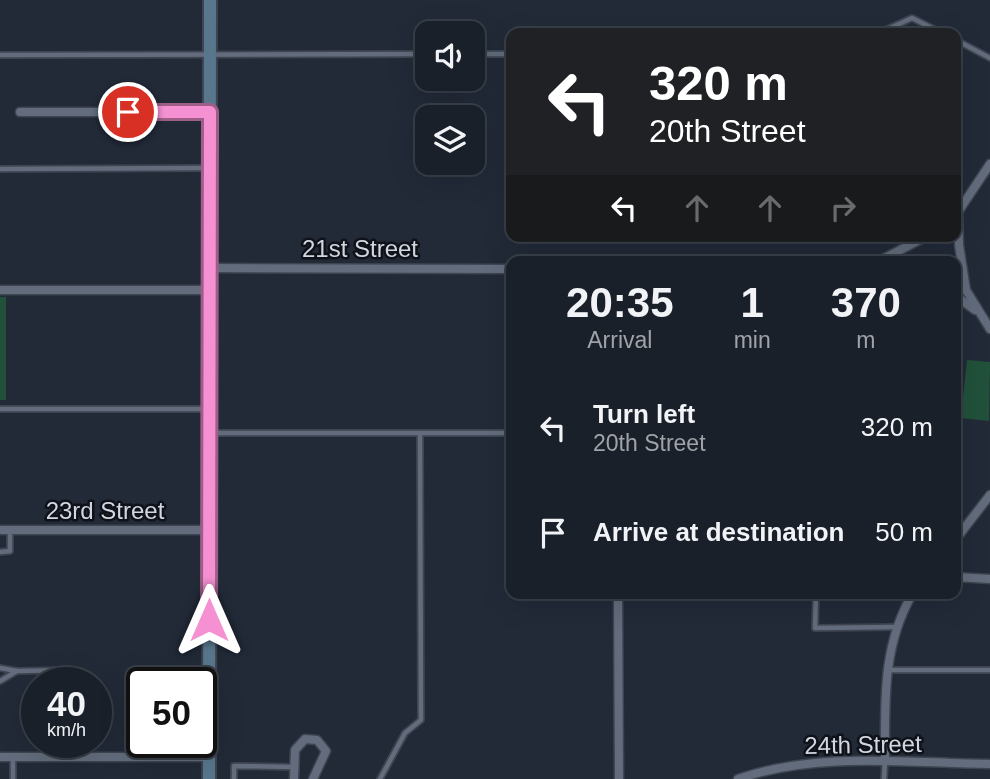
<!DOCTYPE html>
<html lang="en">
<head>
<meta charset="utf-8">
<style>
	body { margin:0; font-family:Arial,sans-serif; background:#232832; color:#f1f3f6; height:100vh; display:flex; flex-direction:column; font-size:26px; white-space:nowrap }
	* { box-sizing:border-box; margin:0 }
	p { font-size:23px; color:#9fa3a8 }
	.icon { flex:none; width:38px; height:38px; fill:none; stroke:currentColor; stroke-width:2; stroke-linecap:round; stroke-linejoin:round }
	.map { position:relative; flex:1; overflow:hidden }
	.panel { position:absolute; left:506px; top:256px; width:455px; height:343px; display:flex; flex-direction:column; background:#1a202a; border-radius:14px; box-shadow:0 7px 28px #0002,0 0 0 2px #383e47 }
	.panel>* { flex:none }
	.hud { position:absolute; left:506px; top:28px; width:455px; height:214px; border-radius:14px; box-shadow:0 7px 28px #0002,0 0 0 2px #383e47; background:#202124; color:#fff; overflow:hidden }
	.fabs { position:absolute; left:415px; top:21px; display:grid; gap:14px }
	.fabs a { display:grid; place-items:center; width:70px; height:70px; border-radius:14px; background:#1a202a; box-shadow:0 7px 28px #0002,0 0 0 2px #383e47; font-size:35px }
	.speed { position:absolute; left:21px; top:667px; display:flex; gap:14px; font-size:35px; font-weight:700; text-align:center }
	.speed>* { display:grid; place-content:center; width:91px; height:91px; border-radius:50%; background:#1a202a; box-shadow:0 7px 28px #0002,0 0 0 2px #383e47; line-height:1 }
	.speed small { font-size:18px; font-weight:400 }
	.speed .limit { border:4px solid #111; border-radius:10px; background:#fff; color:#111 }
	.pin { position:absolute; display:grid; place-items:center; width:60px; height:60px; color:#fff; margin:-30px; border:4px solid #fff; border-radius:50%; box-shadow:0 2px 7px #0007 }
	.me { position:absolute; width:77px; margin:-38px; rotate:0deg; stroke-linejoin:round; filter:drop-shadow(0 0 5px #0008) }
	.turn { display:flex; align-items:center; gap:24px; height:147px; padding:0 28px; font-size:32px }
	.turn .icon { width:91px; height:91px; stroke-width:2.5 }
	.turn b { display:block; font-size:49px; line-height:60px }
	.lanes { display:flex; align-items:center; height:66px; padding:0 28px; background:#0003; justify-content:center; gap:35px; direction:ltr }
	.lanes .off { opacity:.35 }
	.eta { display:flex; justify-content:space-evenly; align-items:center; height:119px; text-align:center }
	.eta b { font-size:42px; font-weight:700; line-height:49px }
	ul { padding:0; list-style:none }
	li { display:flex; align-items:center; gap:21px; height:105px; padding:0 28px }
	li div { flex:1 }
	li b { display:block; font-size:26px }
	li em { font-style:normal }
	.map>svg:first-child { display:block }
</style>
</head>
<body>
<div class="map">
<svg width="990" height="779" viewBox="0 0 990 779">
	<rect width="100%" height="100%" fill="#222a38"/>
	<!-- green -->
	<g fill="#21513b">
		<rect x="0" y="297" width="6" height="103"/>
		<polygon points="967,360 990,362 989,421 961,418"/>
	</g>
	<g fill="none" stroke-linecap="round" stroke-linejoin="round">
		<defs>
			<g id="lane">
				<polyline points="879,33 912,18 942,33"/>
				<polyline points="956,40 990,58"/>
				<polyline points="472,54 511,54"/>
				<polyline points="0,55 427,54"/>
				<polyline points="0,169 209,168"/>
				<polyline points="0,409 209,409"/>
				<polyline points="211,433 511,433"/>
				<polyline points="0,552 10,551 10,530"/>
				<polyline points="816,593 815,628 895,627"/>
				<polyline points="0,668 17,671 73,670"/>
				<polyline points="888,670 990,670"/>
				<polyline points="0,681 17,671"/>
				<polyline points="13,779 13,757"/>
				<polyline points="234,779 234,766 294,767"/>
				<polyline points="380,779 405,733 421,720 420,433"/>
				<polyline points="884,779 885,761"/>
			</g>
			<g id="street">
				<polyline points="20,112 210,112"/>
				<polyline points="990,164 958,212 959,245 966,290 990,329"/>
				<polyline points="879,261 927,236"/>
				<polyline points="210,268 511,269"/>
				<polyline points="0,290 210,290"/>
				<polyline points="956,296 975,310"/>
				<polyline points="0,530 209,530"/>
				<polyline points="956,539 990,495"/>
				<polyline points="956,577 990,579"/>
				<polyline points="618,593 619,779"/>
				<polyline points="0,757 209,757"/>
				<path d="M885,760C885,702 882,645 913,593"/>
				<polyline points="294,779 295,750 305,739 317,740 326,751 313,779"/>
				<path d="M738,779C819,751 905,763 990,764"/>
			</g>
			<polyline id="secondary" points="209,779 210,0"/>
		</defs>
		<!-- lane casing -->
		<use href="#lane" stroke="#3e4551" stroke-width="8"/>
		<!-- street casing -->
		<use href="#street" stroke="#3e4551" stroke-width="11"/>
		<!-- secondary casing -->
		<use href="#secondary" stroke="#3e4551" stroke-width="16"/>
		<!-- lane -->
		<use href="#lane" stroke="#626c7c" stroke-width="4.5"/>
		<!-- street -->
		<use href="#street" stroke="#626c7c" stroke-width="8"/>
		<!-- secondary -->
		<use href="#secondary" stroke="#58778d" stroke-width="12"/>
	</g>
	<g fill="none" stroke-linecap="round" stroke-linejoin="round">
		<defs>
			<polyline id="route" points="128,112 210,112 209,620"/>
		</defs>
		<!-- route casing -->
		<use href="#route" stroke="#9f5e88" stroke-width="18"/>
		<!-- route -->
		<use href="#route" stroke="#f591d2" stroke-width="12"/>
	</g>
	<g text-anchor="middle" stroke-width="5" stroke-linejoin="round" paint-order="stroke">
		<!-- street labels -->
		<g font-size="24" fill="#d1d6e0" stroke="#0f1219">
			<text x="360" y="257">21st Street</text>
			<text x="105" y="519">23rd Street</text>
			<text transform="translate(863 745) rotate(-1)" y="8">24th Street</text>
		</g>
	</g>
</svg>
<div class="fabs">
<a><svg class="icon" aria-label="sound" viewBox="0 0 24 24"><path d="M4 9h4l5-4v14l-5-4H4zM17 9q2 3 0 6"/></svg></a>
<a><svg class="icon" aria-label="layers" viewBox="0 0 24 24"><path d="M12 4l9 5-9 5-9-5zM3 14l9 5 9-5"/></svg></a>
</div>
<div class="speed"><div>40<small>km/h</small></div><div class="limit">50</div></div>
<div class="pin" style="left:128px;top:112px;background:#d93025"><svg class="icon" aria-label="arrive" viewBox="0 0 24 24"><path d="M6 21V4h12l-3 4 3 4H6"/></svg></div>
<svg class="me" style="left:209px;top:620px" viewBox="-20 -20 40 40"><path d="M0-17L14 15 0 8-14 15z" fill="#f591d2" stroke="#fff" stroke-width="4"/></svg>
<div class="hud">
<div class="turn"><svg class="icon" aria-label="left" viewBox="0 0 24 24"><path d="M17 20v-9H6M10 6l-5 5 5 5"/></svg><div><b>320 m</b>20th Street</div></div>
<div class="lanes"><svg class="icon" aria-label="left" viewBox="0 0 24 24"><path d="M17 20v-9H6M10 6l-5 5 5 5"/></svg><svg class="icon off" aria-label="ahead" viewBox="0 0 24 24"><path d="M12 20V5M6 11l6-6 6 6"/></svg><svg class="icon off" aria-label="ahead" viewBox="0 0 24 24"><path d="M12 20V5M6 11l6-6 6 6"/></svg><svg class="icon off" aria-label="right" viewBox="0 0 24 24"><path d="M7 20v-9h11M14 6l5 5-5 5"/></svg></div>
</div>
<section class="panel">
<div class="eta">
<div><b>20:35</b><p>Arrival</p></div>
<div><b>1</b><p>min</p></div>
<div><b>370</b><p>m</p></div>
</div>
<ul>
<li><svg class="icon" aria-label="left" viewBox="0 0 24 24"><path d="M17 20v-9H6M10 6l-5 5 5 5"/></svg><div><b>Turn left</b><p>20th Street</p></div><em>320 m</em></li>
<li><svg class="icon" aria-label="arrive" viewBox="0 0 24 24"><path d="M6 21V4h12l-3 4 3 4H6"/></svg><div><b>Arrive at destination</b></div><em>50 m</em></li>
</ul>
</section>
</div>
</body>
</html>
